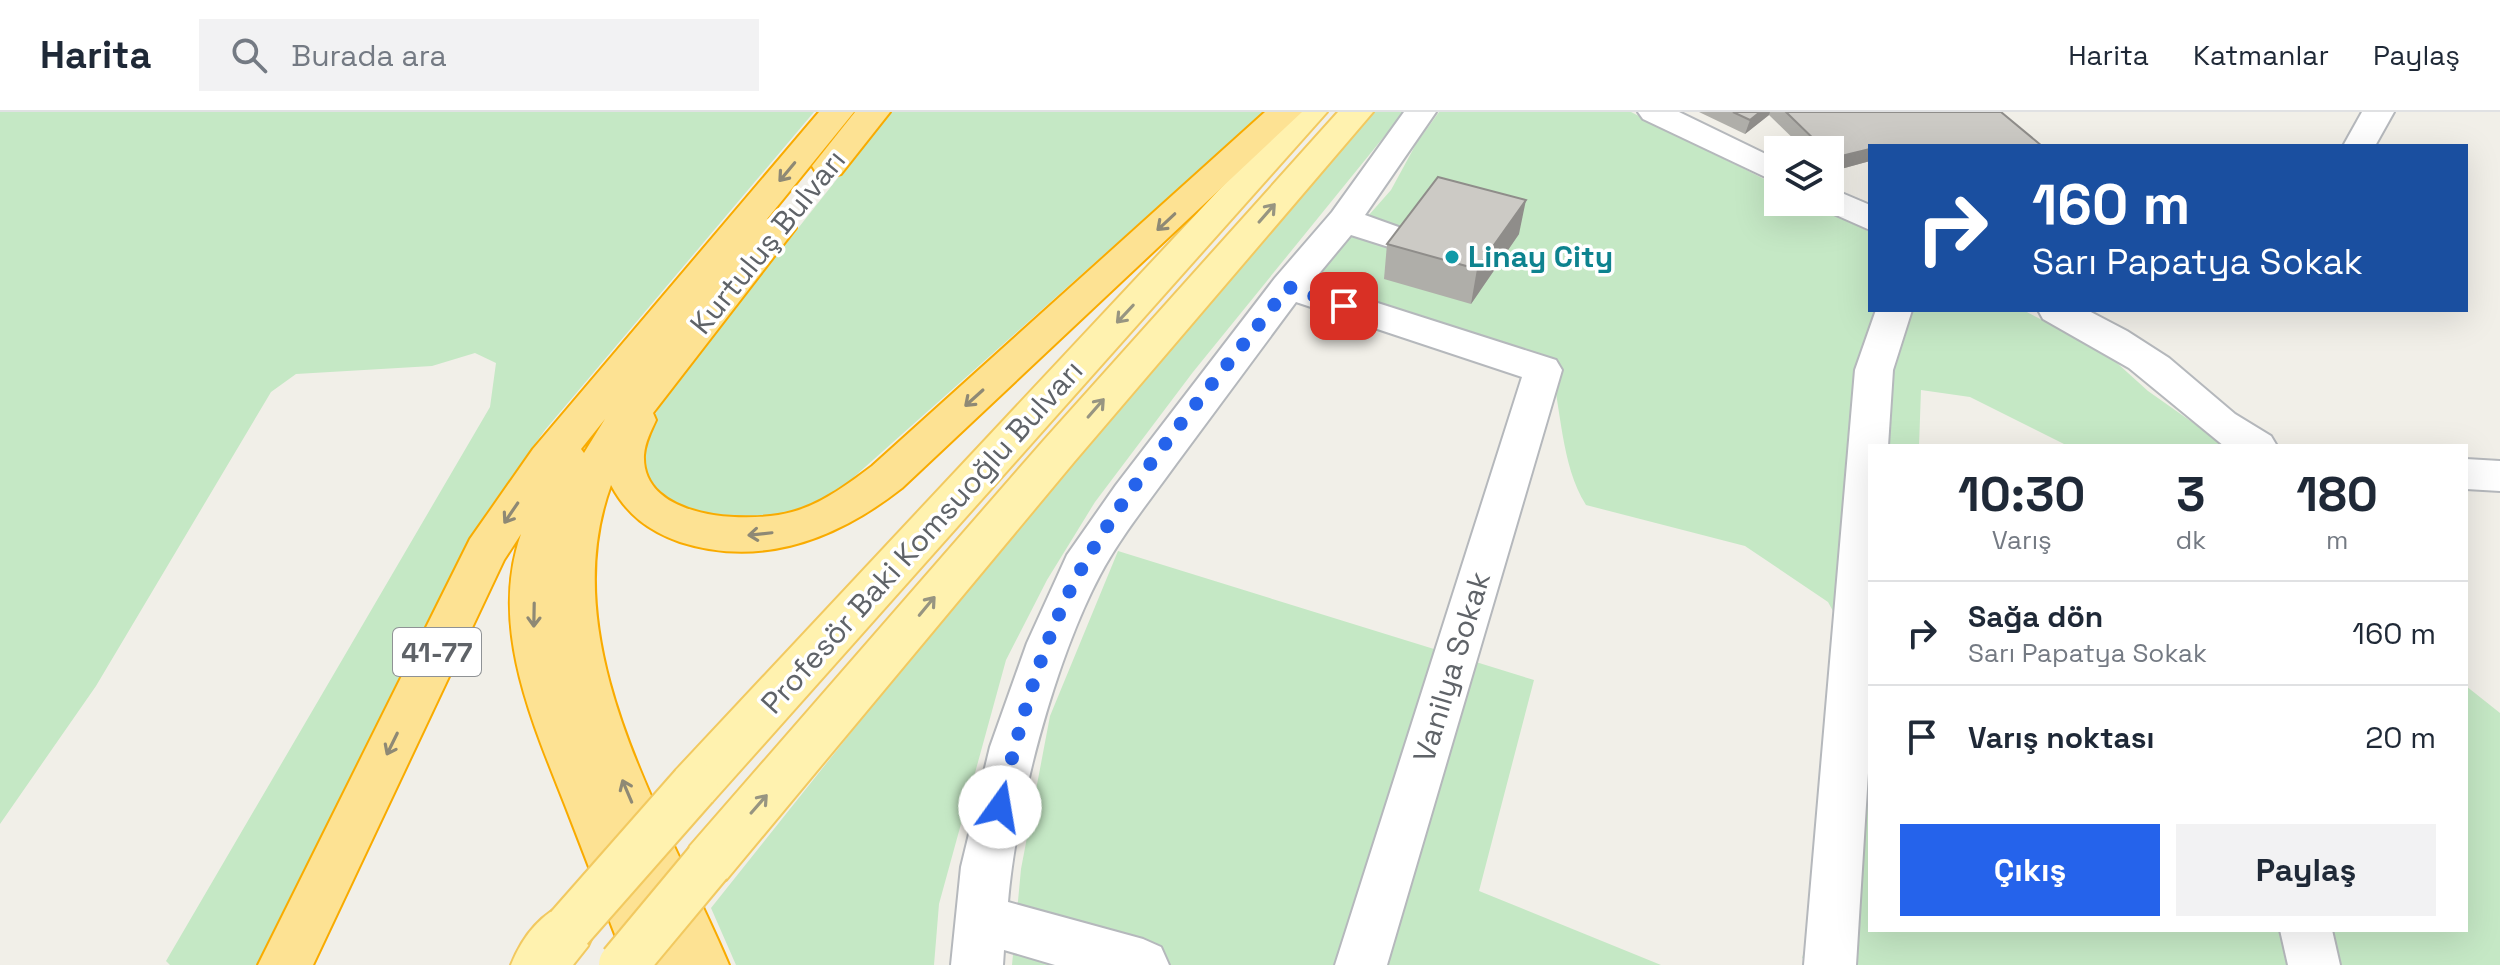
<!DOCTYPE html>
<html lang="tr">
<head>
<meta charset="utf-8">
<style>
	body { margin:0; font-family:"Space Grotesk",sans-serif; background:#f2f2f3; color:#1f2937; height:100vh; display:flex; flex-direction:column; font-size:30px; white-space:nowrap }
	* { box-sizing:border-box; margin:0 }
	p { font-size:26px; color:#747a83 }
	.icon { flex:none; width:44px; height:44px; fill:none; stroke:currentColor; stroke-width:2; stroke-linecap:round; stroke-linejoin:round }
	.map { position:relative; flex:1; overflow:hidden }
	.panel { position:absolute; left:1868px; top:332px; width:600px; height:488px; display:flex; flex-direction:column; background:#fff; border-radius:0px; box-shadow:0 8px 32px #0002 }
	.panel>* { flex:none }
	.guide { position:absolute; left:1868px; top:32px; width:600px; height:168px; border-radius:0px; box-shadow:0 8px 32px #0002; background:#1a4fa0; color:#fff; overflow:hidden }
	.buttons { position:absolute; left:1764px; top:24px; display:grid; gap:16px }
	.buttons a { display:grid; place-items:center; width:80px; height:80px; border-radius:0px; background:#fff; box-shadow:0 8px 32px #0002; font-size:40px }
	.pin { position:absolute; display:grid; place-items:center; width:68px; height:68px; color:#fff; margin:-34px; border-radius:16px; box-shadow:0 4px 12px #0006 }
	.me { position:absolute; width:88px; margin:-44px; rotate:13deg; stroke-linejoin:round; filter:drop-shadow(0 0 6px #0008) }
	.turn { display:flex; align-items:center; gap:28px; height:168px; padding:0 32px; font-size:36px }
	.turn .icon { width:104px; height:104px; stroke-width:2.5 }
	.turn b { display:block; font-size:56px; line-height:68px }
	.eta { display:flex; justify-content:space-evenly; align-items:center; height:136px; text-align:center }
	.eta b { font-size:48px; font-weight:800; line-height:56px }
	.cta { display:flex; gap:16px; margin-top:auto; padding:16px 32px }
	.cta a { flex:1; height:92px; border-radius:0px; background:#2563eb; color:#fff; font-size:32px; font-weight:800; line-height:92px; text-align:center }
	.cta a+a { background:#f2f2f3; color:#1f2937 }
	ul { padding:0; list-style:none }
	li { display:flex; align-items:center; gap:24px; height:104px; padding:0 32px; border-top:2px solid #e0e1e3 }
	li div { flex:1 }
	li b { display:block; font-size:30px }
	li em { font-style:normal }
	header { display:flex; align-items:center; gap:48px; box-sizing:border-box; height:112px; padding:0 40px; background:#fff; border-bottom:2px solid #e0e1e3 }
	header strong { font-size:38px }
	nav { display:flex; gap:44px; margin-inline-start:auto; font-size:28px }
	.search { width:560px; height:72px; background:#f2f2f3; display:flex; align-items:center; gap:20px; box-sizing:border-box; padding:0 28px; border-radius:0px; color:#747a83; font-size:30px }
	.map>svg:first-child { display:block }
</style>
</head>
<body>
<header>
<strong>Harita</strong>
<div class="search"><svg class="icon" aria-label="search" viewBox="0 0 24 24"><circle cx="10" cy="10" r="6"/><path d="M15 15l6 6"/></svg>Burada ara</div>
<nav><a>Harita</a><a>Katmanlar</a><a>Paylaş</a></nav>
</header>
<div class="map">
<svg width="2500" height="853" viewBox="0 0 2500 853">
	<rect width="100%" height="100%" fill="#f1efe8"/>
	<!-- green -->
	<g fill="#c5e8c5">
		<polygon points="0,0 814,0 545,318 486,401 433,498 257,853 170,853 166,849 490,295 496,251 475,241 432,254 296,262 271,280 96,574 0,712"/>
		<polygon points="890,0 1264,0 846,372 802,400 757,410 711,409 670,393 643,368 641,331 663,287"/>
		<polygon points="1369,0 1404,0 1193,260 1095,390 1047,468 1006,548 939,792 934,853 736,853 711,796 920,534"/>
		<path d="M1439,0H1631L1778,74V90H1809L1870,120V198H2023L2107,242L2148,279L2226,334H2068L1970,285L1921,278L1919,334H1870V818H2466V574L2500,601V853H1822L1802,846L1860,653L1859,546L1828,490L1745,434L1586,393C1560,351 1562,296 1549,248L1308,172L1391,78L1416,32Z"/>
		<polygon points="1118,439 1534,568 1479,779 1661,853 1012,853 1021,757 1050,604"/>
	</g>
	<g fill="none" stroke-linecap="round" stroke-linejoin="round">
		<defs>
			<g id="minor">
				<path d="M1404,0H1436L1365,103L1404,117L1409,125L1404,133L1392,136L1351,123L1312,170L1556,248L1562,258L1387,853H1335L1522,265L1296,190C1256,244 1216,298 1176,352C1150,388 1121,424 1100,463C1055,548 1016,694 1008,790L1143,827L1161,835L1169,853H1055L1004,838L1003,853H951L961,755L990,635L1027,531L1067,443L1116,373L1275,166L1332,100Z"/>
				<polygon points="1638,0 1679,0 1778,48 1778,71 1643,7"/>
				<polygon points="2362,0 2394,0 2375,34 2343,34"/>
				<polygon points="1830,76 1870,93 1870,118 1818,95 1815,90 1830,90"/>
				<polygon points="1876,198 1912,198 1893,258 1888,334 1870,334 1870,629 1856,853 1804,853 1855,258"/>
				<polygon points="2038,198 2087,198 2127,219 2169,246 2235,302 2271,324 2277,334 2224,334 2129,256 2043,207"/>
				<polygon points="2466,347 2500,349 2500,379 2466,377"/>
				<polygon points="2280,818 2332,818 2340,853 2288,853"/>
			</g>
			<g id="major">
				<polygon points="1292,0 1327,0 712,690 694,697 676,690 669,674 676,658"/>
				<polygon points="1338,0 1373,0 1074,350 726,768 708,775 690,768 682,751 690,734 1044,328"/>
				<path d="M569,790L588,798L596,816L588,834L573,853H511C522,825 541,801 569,790Z"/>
			</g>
			<g id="highway">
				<path d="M819,0H854L767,107L778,104L791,108L796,116L653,301L656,308C651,319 645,330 644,343C641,408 749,412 792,400C822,392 848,372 872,354L1265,0H1302L902,376C837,427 761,456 680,430C649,419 627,403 611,373C552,534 668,708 729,853H627C606,800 586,747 565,693C532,609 489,514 521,422L504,448L313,853H258L470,427L533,337ZM605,307L584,341L581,337Z"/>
				<polygon points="855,0 890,0 841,62 829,65 817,62 812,54"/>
			</g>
		</defs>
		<!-- minor casing -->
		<use href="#minor" stroke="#b5b8bc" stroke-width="4"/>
		<!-- major casing -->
		<use href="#major" stroke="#f2c960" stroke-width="4"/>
		<!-- highway casing -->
		<use href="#highway" stroke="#f9ab00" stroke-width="4"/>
		<!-- minor -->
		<use href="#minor" fill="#fff" fill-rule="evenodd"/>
		<!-- major -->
		<use href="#major" fill="#fff2af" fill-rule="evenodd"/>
		<!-- highway -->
		<use href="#highway" fill="#fde293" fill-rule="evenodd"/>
		<defs>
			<g id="major-bridge">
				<polyline points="569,816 694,674"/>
				<polyline points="623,853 708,751"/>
			</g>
		</defs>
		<!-- major-bridge casing -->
		<use href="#major-bridge" stroke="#f2c960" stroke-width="52" stroke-linecap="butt"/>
		<!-- major-bridge -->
		<use href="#major-bridge" stroke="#fff2af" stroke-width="48"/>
	</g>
	<!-- wall -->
	<g fill="#afaea9">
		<polygon points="1699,0 2001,0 1870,34 1870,49 1830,60 1830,38 1805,38 1769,3 1745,22"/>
		<polygon points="1519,122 1471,192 1384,167 1387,132"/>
	</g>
	<!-- shaded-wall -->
	<g fill="#8f8d8a">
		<polygon points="1760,0 1770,0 1769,3 1745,22 1750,8"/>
		<polygon points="1870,37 1870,49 1830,60 1830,54 1833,46"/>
		<polygon points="1526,88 1519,122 1471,192 1477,157"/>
	</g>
	<!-- building -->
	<g fill="#cccac5" stroke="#8f8d8a" stroke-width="2">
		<polygon points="1733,0 1760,0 1750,8"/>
		<polygon points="1786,0 2001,0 2042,34 1870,34 1870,37 1833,46 1830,42 1830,38 1825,38"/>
		<polygon points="1438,65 1526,88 1477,157 1387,132"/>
	</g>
	<!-- one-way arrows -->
	<defs><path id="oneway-shaft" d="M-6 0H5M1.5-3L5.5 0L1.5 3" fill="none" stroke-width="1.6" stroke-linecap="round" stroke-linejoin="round" transform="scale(2)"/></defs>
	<g stroke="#8e8975">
		<use href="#oneway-shaft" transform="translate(787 60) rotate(130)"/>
		<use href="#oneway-shaft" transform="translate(1166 110) rotate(137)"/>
		<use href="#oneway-shaft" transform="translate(974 286) rotate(138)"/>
		<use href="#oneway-shaft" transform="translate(511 401) rotate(124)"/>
		<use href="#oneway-shaft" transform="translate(760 422) rotate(174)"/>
		<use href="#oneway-shaft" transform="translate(534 503) rotate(91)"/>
		<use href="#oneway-shaft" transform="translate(392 632) rotate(116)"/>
		<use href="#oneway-shaft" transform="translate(627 679) rotate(-113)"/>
	</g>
	<g stroke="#979581">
		<use href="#oneway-shaft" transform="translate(1267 101) rotate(-49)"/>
		<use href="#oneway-shaft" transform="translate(1125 202) rotate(133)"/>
		<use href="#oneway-shaft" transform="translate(1096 296) rotate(-49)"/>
		<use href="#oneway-shaft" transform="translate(927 494) rotate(-50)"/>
		<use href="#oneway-shaft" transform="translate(759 692) rotate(-49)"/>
	</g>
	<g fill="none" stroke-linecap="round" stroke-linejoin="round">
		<!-- route -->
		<path stroke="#2563eb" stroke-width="14" stroke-dasharray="0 25.2" d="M1000,695C1019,615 1042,526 1083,454C1137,359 1221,263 1288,175L1344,194"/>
	</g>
	<!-- markers -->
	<circle fill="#0f9aa8" stroke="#fff" stroke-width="3" cx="1452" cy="145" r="8"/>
	<g text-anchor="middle" stroke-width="7" stroke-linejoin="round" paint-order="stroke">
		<!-- shield labels -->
		<rect fill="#fff" stroke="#8f9295" stroke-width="2" x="393" y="516" width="88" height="48" rx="6"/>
		<g font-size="28" font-weight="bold" fill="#5f6368">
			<text x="437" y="550">41-77</text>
		</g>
		<!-- street labels -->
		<g font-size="30" fill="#5f6368" stroke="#fff">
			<text transform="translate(768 130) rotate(-51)" y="10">Kurtuluş Bulvarı</text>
			<text transform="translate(922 425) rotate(-48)" y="10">Profesör Baki Komsuoğlu Bulvarı</text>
			<text transform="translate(1452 555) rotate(-73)" y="10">Vanilya Sokak</text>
		</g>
		<!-- culture labels -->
		<g font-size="30" font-weight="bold" fill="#0d838f" stroke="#fff" text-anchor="start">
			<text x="1468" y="155">Linay City</text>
		</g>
	</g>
</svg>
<div class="buttons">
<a><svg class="icon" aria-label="layers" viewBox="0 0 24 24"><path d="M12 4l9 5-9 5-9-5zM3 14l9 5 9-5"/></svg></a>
</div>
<div class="pin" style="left:1344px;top:194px;background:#d93025"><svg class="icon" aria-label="arrive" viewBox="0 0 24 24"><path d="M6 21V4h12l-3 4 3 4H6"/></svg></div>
<svg class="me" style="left:1000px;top:695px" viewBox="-20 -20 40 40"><circle r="19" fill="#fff"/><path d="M0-13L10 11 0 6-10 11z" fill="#2563eb"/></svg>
<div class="guide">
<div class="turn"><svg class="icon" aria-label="right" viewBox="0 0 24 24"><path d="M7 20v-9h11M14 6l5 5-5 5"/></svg><div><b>160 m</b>Sarı Papatya Sokak</div></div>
</div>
<section class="panel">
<div class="eta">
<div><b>10:30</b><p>Varış</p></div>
<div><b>3</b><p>dk</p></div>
<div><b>180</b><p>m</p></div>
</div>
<ul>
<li><svg class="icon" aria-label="right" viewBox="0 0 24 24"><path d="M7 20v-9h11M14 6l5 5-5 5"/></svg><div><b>Sağa dön</b><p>Sarı Papatya Sokak</p></div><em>160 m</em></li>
<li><svg class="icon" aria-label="arrive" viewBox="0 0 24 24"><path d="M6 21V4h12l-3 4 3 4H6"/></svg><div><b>Varış noktası</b></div><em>20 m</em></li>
</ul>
<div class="cta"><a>Çıkış</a><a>Paylaş</a></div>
</section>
</div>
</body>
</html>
